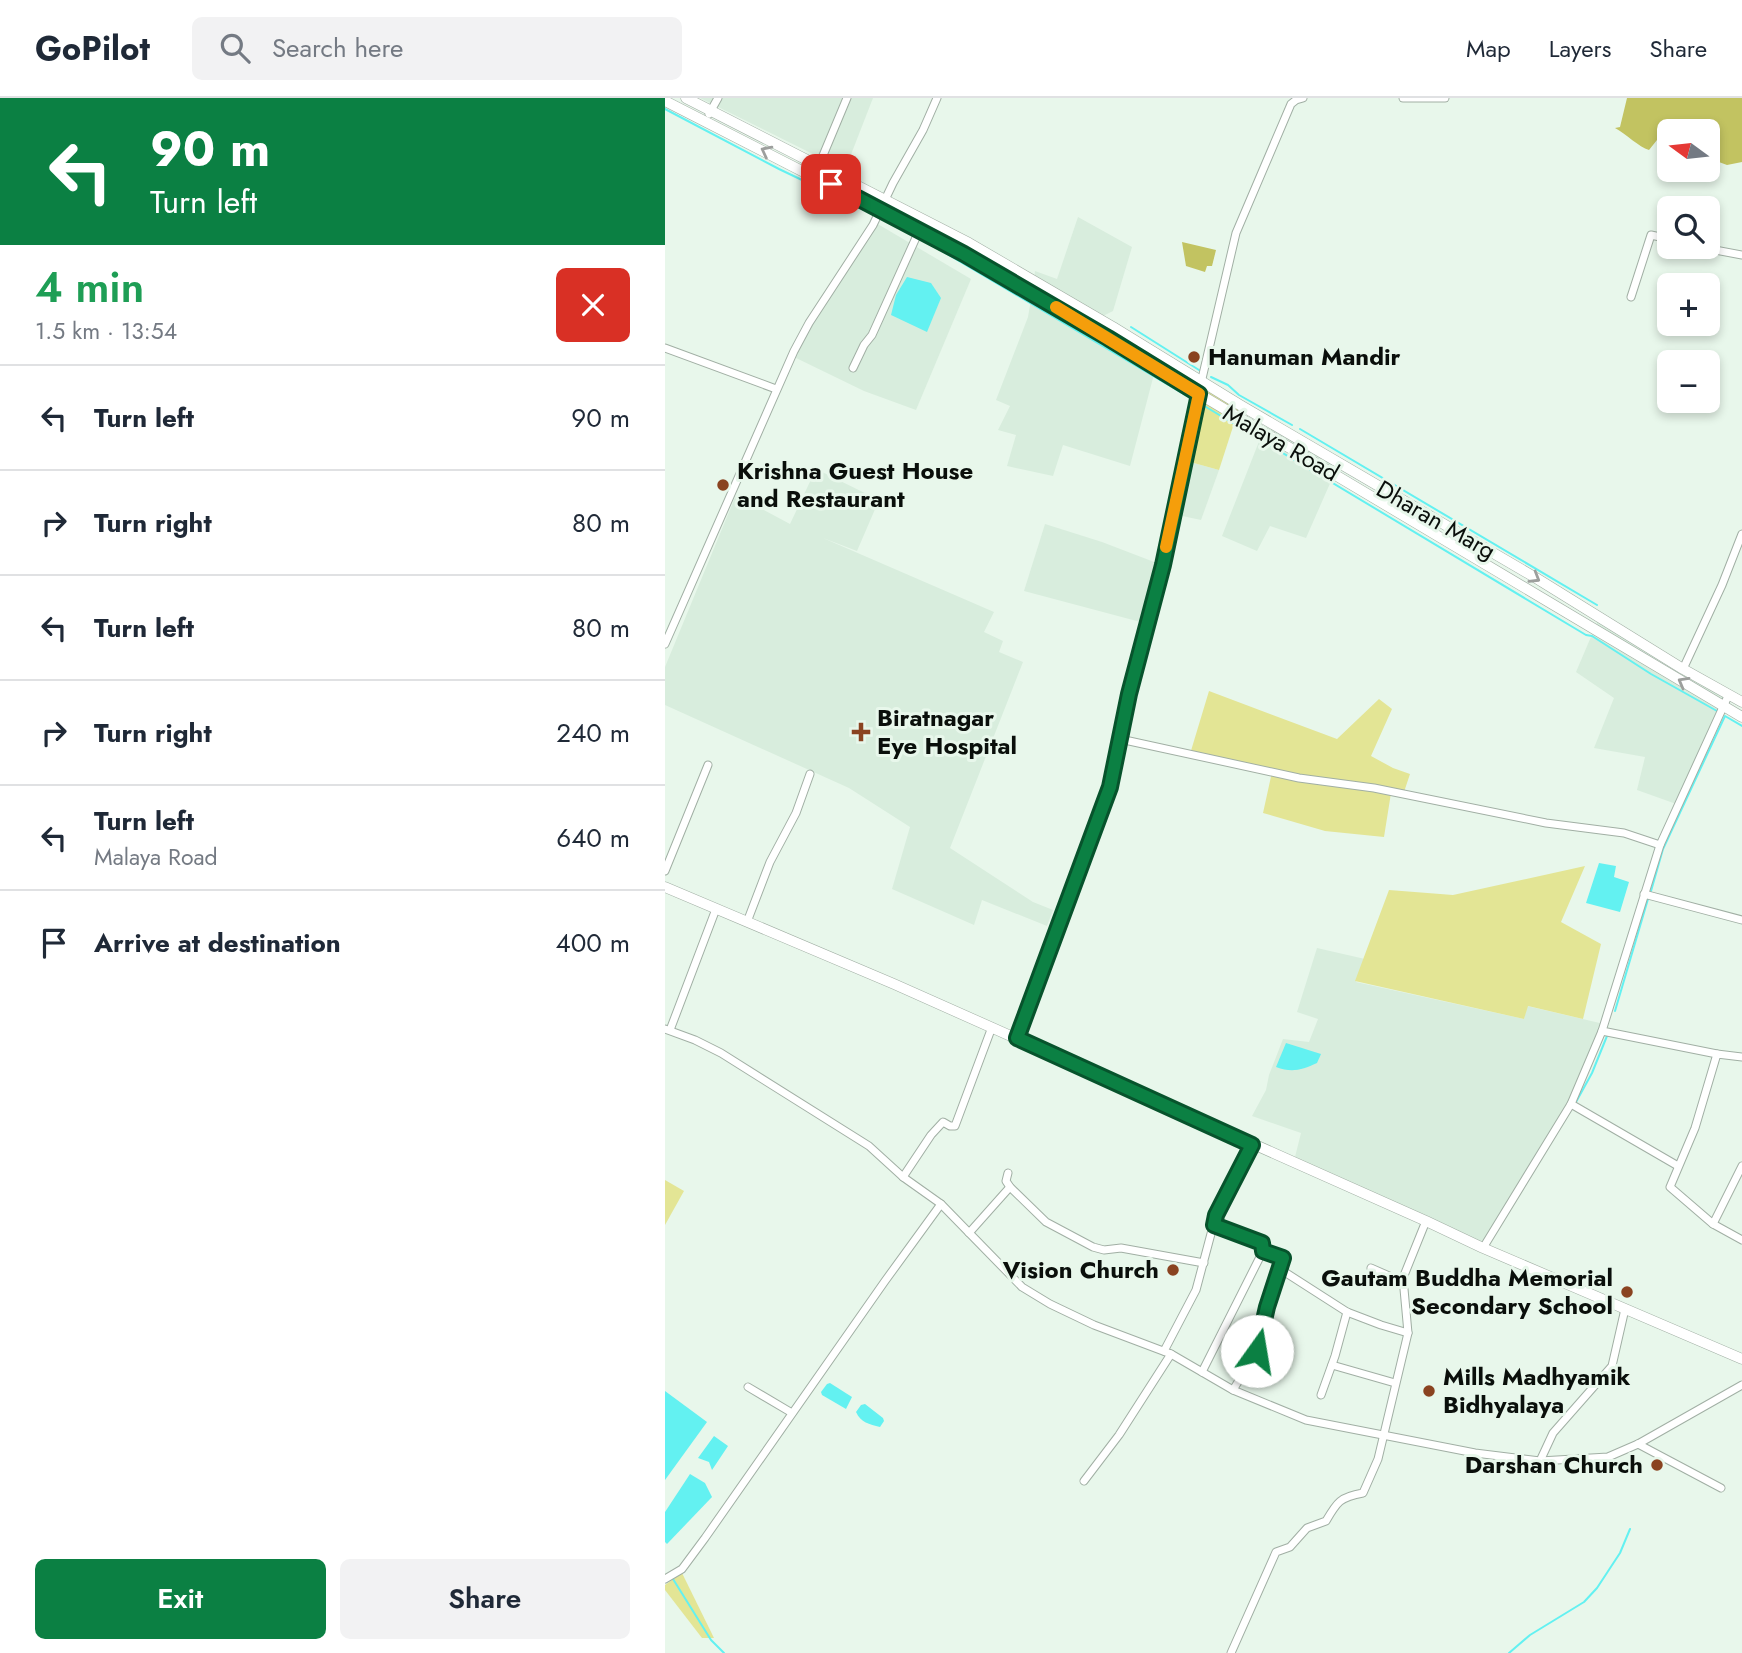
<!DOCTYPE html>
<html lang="en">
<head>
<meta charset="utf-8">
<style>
	body { margin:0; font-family:Jost,sans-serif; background:#f2f2f3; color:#1f2937; height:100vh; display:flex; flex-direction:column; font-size:26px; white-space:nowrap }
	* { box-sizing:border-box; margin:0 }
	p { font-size:23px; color:#747a83 }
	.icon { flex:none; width:38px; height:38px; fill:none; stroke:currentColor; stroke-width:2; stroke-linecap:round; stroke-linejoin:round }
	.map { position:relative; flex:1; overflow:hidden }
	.side { display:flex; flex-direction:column; background:#fff; width:665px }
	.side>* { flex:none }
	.guide { background:#0b8043; color:#fff; overflow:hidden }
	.needle { width:46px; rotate:285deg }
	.fabs { position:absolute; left:992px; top:21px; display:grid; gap:14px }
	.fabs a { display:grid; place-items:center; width:63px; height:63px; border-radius:10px; background:#fff; box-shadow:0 4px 10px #0003; font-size:35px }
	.pin { position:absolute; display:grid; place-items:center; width:60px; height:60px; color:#fff; margin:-30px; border-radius:14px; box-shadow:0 4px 10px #0006 }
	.me { position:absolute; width:77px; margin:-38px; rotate:13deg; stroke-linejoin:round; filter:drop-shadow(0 0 5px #0008) }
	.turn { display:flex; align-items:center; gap:24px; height:147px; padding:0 35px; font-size:32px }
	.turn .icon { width:91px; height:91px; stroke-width:2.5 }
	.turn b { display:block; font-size:49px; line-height:60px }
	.round { display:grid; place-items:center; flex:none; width:74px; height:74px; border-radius:10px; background:#f2f2f3 }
	.headline { display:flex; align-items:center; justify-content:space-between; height:119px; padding:0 35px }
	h1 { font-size:42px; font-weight:600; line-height:52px; color:#1e9e55 }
	.button { display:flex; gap:14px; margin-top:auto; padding:14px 35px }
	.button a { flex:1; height:80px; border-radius:10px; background:#0b8043; color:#fff; font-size:28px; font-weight:600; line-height:80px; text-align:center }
	.button a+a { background:#f2f2f3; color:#1f2937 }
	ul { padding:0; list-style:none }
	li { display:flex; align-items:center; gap:21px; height:105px; padding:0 35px; border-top:2px solid #e0e1e3 }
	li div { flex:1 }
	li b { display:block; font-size:26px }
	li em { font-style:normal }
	header { display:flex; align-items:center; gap:42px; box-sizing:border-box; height:98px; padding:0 35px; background:#fff; border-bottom:2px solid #e0e1e3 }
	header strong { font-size:33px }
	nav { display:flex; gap:38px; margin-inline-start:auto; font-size:24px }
	.search { width:490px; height:63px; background:#f2f2f3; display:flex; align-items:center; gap:18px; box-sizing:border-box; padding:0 24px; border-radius:10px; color:#747a83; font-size:26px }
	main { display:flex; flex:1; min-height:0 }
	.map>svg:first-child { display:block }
</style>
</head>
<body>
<header>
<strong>GoPilot</strong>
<div class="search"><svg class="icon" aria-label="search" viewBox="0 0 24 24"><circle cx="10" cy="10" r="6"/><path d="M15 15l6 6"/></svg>Search here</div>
<nav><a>Map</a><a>Layers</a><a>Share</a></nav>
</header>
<main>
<section class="side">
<div class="guide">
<div class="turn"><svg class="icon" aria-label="left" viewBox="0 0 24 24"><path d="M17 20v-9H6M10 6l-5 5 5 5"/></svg><div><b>90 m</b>Turn left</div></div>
</div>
<div class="headline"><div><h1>4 min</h1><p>1.5 km · 13:54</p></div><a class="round" style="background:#d93025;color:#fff"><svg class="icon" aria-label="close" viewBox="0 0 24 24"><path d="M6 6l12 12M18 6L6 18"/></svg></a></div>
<ul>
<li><svg class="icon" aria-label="left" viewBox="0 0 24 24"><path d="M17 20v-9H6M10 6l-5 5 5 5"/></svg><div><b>Turn left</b></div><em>90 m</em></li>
<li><svg class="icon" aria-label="right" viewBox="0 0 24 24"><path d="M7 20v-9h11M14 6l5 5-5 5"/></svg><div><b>Turn right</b></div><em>80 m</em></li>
<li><svg class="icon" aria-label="left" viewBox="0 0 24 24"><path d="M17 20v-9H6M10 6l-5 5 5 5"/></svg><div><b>Turn left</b></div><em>80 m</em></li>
<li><svg class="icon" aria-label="right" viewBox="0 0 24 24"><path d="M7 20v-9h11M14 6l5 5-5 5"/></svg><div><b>Turn right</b></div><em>240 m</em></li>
<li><svg class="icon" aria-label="left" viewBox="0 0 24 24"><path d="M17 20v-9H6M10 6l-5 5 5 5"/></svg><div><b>Turn left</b><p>Malaya Road</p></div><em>640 m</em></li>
<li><svg class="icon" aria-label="arrive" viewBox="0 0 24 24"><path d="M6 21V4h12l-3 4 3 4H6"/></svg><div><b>Arrive at destination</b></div><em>400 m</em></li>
</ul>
<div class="button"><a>Exit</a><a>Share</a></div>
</section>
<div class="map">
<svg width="1077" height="1555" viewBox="0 0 1077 1555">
	<rect width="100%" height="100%" fill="#e8f7eb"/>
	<!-- built -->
	<g fill="#d8eddd">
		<polygon points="35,0 208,0 180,72"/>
		<polygon points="413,119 467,149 448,213 438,218 369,182 370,173 392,181"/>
		<polygon points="211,125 306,181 251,312 199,293 129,259 145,225"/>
		<polygon points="368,189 448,229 494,257 465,368 398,347 388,378 342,368 351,337 333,332 345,308 331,302 363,219"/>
		<polygon points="602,323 674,365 641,440 605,428 592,453 557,438"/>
		<polygon points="518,362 554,372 536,422 508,416"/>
		<polygon points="151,371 214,402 192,453 158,440 329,514 319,534 338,543 334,554 358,564 285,750 368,804 388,812 382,828 317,802 309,827 227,791 245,729 184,690 0,607 0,569 71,397 125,426"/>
		<polygon points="380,426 437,444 497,467 483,526 359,493"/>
		<polygon points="934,520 1064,596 1014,707 972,692 980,659 929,650 949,600 911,574"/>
		<polygon points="652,850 700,861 691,884 859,921 862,908 939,926 906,1006 818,1150 629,1063 636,1035 587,1018 601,992 604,977 618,941 644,944 653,921 632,914"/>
	</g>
	<!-- green -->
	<g fill="#e3e595">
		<polygon points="538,284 575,307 554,372 518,362"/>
		<polygon points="544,593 672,641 714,601 727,611 706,658 728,670 745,676 738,697 726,695 719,739 660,733 598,715 607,674 525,656"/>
		<polygon points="920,768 896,824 936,846 918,921 863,908 859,921 690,883 724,792 788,797"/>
		<polygon points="0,1082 19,1093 0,1127"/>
		<polygon points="17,1475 49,1540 37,1540 0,1492 0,1487"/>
	</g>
	<!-- forest -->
	<g fill="#c2c361">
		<path d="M962,0H1077V64L1062,67L1043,60V33H1020L1018,28L994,31L992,42L984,52C974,49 961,36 950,30L955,29Z"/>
		<polygon points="517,144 551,152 547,168 542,168 540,174 521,168"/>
	</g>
	<!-- water -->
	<g fill="#63f1f1">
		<polygon points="242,179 266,185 276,200 262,234 226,217 231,197"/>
		<polygon points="934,765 951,768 949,779 964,784 955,814 921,805"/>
		<path d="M621,945L656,956L652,965C637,972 627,975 611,969Z"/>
		<polygon points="165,1285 187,1299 181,1311 157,1297 156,1294 162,1286"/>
		<polygon points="0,1293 42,1324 0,1382"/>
		<path d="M200,1306L218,1320L219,1323L215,1329C204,1326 196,1325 191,1314L196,1307Z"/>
		<polygon points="49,1338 63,1348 47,1372 44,1364 33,1360"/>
		<polygon points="25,1376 40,1385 47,1399 2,1446 0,1444 0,1414"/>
	</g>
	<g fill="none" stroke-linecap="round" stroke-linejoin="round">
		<!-- stream -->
		<g stroke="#63f1f1" stroke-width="2">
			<polyline points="0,11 114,71 208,116"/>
			<polyline points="217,121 249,137"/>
			<polyline points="257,141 527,301"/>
			<polyline points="466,229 534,272"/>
			<polyline points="546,279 563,287 574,297 627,327"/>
			<polyline points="536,306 921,537 927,538 986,576 1052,613"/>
			<polyline points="635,331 932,507"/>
			<polyline points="986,793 998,751 1060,618 1077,628"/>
			<polyline points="950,913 983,801"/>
			<polyline points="911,1004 927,975 942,938"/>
			<polyline points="8,1481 46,1542 59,1555"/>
			<polyline points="844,1555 865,1537 919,1504 932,1490 955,1455 965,1431"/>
		</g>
		<defs>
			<g id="minor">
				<polyline points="738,0 780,0"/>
				<polyline points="44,16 53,0"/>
				<polyline points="154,67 182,0"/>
				<polyline points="1034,149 1077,157"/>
				<polyline points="966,199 986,137 1004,141"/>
				<polyline points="0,250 111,291"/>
				<polyline points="188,270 199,247 207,237 254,133"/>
				<polyline points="0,546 129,253 144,225 208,127 228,85 258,32 272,0"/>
				<polyline points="1018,571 1057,487 1077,436"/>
				<polyline points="455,641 634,680 709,690 881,725 959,735 995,747"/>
				<polyline points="0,773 43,667"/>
				<polyline points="979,796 1077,822"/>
				<polyline points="82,824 105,764 131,715 145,676"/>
				<polyline points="0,931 30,942 56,955 204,1048 238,1079 276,1106 357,1189 385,1206 429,1227 506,1256 568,1292 641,1322 810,1355 875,1363 943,1359 973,1346 1077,1287"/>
				<polyline points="5,932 51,811"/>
				<polyline points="937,933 1052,956"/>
				<polyline points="352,940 445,689 464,596 500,458 518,362 571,135 626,6 631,2 638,0"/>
				<polyline points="1077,959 1052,956 1030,1030 1005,1089 1048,1126 1077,1142"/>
				<polyline points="906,1006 1013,1068"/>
				<polyline points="343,1075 341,1083 345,1089 381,1124 428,1149 439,1152 456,1150 539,1165"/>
				<polyline points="238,1079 266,1037 278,1024 285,1028 290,1028 327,929"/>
				<polyline points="1048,1126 1077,1068"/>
				<polyline points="304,1135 345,1089"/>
				<polyline points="818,1150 906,1006 937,933 995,747 1064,596"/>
				<polyline points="706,1170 731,1181 738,1180"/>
				<polyline points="615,1171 682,1214 716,1227 743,1235"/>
				<polyline points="499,1253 531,1192 551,1117 587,1047"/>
				<polyline points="667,1267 730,1285"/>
				<polyline points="537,1274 598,1153 597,1145 549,1127"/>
				<polyline points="83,1289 127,1315"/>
				<polyline points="568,1292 592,1253 602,1209 618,1160 598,1153"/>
				<polyline points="656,1297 670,1258 682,1214"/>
				<polyline points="973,1346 1056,1390"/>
				<polyline points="875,1363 888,1335 947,1268 960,1211"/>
				<polyline points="419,1383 454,1337 506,1256"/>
				<polyline points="0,1481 17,1471 40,1440 220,1183 276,1106"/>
				<path d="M566,1555L611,1454L625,1449L642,1430L661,1423C672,1404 675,1399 698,1395L713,1361L743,1235L738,1180L761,1123"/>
			</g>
			<g id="major">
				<polyline points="21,0 304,145 448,229 575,307 871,480 1018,571 1077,604"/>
				<polyline points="0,3 299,156 1077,619"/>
				<polyline points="0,789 229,886 761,1123 818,1150 1077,1261"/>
			</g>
		</defs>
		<!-- minor casing -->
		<use href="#minor" stroke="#a1afa4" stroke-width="9"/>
		<!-- major casing -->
		<use href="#major" stroke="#a1afa4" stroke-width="11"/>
		<!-- minor -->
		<use href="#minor" stroke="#fff" stroke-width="7"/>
		<!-- major -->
		<use href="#major" stroke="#fff" stroke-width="10"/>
	</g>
	<!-- one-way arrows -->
	<defs><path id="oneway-chevron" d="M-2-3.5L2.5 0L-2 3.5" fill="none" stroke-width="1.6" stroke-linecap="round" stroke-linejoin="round" transform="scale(1.75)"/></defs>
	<g stroke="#9d9f9d">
		<use href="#oneway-chevron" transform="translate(101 53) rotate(-153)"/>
		<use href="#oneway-chevron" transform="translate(870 480) rotate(31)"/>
		<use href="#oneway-chevron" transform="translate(1018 584) rotate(-151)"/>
	</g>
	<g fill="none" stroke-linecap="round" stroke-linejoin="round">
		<defs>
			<polyline id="route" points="166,86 299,156 443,240 534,296 498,467 464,596 445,689 352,940 587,1047 551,1117 549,1127 597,1145 598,1153 618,1160 602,1209 592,1253"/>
		</defs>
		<!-- route casing -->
		<use href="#route" stroke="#07532c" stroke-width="18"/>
		<!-- route -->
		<use href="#route" stroke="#0b8043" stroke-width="12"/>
		<!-- slow -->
		<polyline stroke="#f59e0b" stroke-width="12" points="391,209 534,296 501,449"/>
	</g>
	<!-- markers -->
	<g fill="#8a4320" stroke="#e8f7eb" stroke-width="2.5">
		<circle cx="529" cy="259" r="7"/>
		<circle cx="58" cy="387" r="7"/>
		<path d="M192.5 623.5h7v7h7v7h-7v7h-7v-7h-7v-7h7z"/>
		<circle cx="508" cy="1172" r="7"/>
		<circle cx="962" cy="1194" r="7"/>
		<circle cx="764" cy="1293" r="7"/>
		<circle cx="992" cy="1367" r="7"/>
	</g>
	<g text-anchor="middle" stroke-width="6" stroke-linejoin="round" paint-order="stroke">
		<!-- poi labels -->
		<g font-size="24" font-weight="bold" fill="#0a0f0b" stroke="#e8f7eb" text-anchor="start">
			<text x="543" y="267">Hanuman Mandir</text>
			<text x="72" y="381">Krishna Guest House<tspan x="72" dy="28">and Restaurant</tspan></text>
			<text x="212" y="628">Biratnagar<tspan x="212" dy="28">Eye Hospital</tspan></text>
			<text x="494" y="1180" text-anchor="end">Vision Church</text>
			<text x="948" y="1188" text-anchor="end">Gautam Buddha Memorial<tspan x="948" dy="28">Secondary School</tspan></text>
			<text x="778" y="1287">Mills Madhyamik<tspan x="778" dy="28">Bidhyalaya</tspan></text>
			<text x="978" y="1375" text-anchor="end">Darshan Church</text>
		</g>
		<!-- street labels -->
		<g font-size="24" fill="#0a0f0b" stroke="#e8f7eb">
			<text transform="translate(616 345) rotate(30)" y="8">Malaya Road</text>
			<text transform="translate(771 422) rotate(30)" y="8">Dharan Marg</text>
		</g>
	</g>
</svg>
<div class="fabs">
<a><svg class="needle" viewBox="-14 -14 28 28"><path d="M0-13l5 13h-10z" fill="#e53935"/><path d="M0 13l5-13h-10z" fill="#747a83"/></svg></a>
<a><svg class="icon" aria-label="search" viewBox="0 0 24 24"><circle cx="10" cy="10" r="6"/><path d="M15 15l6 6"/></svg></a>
<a>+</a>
<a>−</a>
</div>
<div class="pin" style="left:166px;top:86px;background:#d93025"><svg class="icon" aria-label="arrive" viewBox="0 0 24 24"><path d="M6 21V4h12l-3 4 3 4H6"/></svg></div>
<svg class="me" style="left:592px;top:1253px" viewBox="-20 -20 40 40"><circle r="19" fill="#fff"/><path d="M0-13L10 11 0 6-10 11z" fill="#0b8043"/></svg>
</div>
</main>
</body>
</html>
